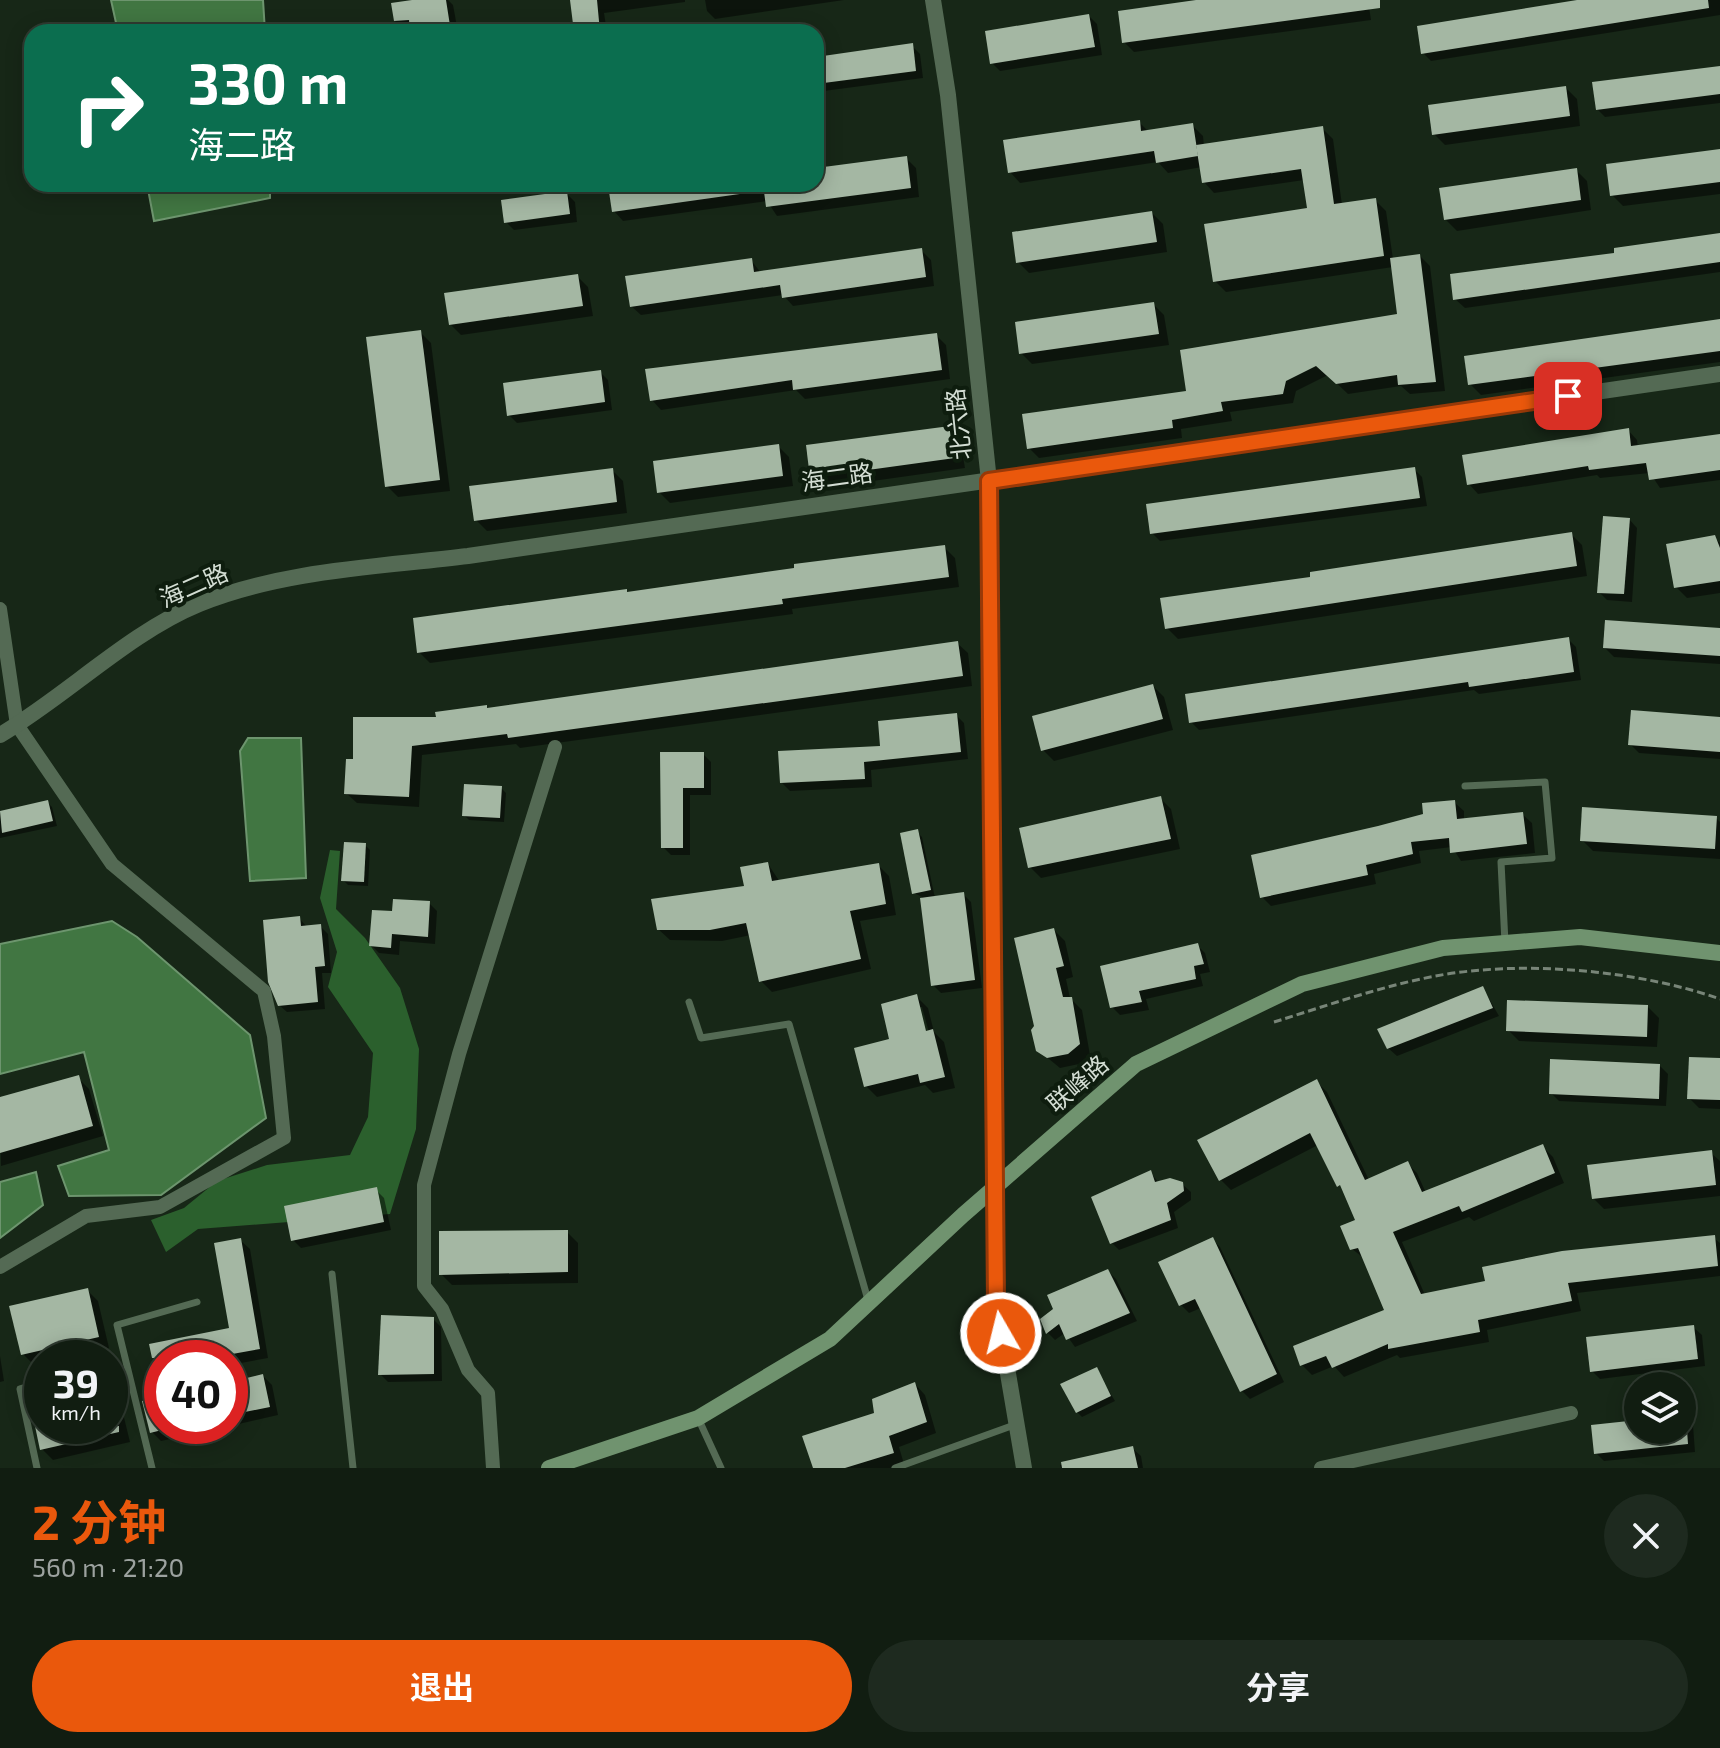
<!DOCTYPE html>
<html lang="zh">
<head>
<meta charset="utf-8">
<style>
	body { margin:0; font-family:"Exo 2","Noto Sans SC",sans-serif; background:#1e2a1f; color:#f1f3f6; height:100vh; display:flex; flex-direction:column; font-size:30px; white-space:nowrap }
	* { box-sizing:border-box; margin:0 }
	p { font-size:26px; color:#9ca29f }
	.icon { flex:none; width:44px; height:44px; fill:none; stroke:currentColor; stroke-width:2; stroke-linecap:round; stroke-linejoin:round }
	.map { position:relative; height:1468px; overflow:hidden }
	.panel { display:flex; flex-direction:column; background:#111d11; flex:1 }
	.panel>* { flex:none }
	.guide { position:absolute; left:24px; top:24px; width:800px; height:168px; border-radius:24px; box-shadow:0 4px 20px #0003,0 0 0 2px #303b31; background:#0b6e4f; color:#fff; overflow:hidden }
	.controls { position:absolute; left:1624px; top:1372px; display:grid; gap:16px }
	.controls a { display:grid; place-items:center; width:72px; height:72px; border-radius:50%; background:#111d11; box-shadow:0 4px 20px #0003,0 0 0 2px #303b31; font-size:40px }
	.speed { position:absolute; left:24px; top:1340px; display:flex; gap:16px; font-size:40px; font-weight:700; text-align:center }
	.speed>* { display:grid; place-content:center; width:104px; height:104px; border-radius:50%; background:#111d11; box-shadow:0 4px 20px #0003,0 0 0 2px #303b31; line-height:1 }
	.speed small { font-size:20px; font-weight:400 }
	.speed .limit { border:12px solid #d22; background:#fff; color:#111 }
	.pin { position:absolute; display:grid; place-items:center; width:68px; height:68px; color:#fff; margin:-34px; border-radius:16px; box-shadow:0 4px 12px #0006 }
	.me { position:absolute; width:88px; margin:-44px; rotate:352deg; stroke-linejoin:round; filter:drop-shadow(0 0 6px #0008) }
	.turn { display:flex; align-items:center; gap:28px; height:168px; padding:0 32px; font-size:36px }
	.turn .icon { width:104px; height:104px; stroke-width:2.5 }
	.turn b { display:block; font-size:56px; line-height:68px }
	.round { display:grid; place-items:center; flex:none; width:84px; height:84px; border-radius:42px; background:#1e2a1f }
	.overview { display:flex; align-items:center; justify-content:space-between; height:136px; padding:0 32px }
	h1 { font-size:48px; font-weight:700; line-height:60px; color:#ea580c }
	.button { display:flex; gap:16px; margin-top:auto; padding:16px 32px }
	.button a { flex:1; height:92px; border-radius:48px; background:#ea580c; color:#fff; font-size:32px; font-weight:700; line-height:92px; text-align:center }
	.button a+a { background:#1e2a1f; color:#f1f3f6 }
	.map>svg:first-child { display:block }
</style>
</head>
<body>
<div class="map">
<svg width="1720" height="1468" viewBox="0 0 1720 1468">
	<rect width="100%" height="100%" fill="#172717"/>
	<!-- forest -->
	<polygon fill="#2b602d" points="330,850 340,851 336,909 365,938 400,988 419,1049 416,1129 390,1214 198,1229 166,1252 151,1220 184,1208 217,1181 267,1165 350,1155 368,1117 373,1053 328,987 337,952 320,898"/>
	<!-- water -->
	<g fill="#417642" stroke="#6d956e" stroke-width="2">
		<polygon points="111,0 263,0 265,32 118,32"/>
		<polygon points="147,184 270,184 270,198 154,221"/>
		<polygon points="248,738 301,738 306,878 250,881 240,751"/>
		<polygon points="112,921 137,937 250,1035 266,1118 161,1195 69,1196 58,1166 109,1150 84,1052 0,1074 0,944"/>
		<polygon points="36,1172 43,1205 0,1238 0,1182"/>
	</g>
	<!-- shadow -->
	<g fill="#0007" fill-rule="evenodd">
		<polygon points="425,0 448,0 453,5 458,32 397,32 393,5"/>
		<polygon points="572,0 685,0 685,2 604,13 607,32 576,32"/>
		<polygon points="705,0 844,0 715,19 707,11"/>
		<polygon points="1200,0 1368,0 1371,20 1134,52 1124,42"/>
		<polygon points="1601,0 1720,0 1720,15 1431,61 1423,53"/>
		<polygon points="1089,16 1097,24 1102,55 1000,71 992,63"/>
		<polygon points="912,46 920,54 923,78 816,92 816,58"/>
		<polygon points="1720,68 1720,103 1605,117 1597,109"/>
		<polygon points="1566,88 1577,99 1580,126 1445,145 1434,134"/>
		<polygon points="1139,122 1149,132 1192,125 1203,136 1204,146 1322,128 1333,139 1342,205 1375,200 1386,211 1393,259 1420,256 1430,266 1445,391 1410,394 1401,386 1348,394 1328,375 1296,391 1293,403 1230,412 1232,421 1181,429 1182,438 1039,458 1029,448 1399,316 1393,267 1226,292 1215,281 1309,210 1304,180 1214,193 1204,182 1202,167 1168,173 1158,162 1020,183 1010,172"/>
		<polygon points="1720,151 1720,194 1623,206 1612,195"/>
		<polygon points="906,158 916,168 919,197 777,216 767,201 623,221 614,211 610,187 633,184 816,184 816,170"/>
		<polygon points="1576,170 1587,181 1591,210 1457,231 1446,220"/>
		<polygon points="567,194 575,202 577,222 514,230 506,222"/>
		<polygon points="1152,213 1163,224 1167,252 1029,273 1018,262"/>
		<polygon points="1720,235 1720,272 1465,308 1455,299"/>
		<polygon points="921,250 931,260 934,286 793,306 783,295 641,315 631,306 751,260 761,273"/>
		<polygon points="577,276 588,287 593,316 461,335 450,324"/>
		<polygon points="1153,304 1164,315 1169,345 1032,364 1021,353"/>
		<polygon points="1720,322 1720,362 1481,395 1470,384"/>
		<polygon points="420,332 431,343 450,491 398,497 387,486"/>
		<polygon points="936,335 946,345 950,379 805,399 796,390 661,410 652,400 647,371"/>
		<polygon points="600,372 608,380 612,410 517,423 509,415"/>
		<polygon points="949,428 960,439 965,468 823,488 812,477"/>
		<polygon points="1628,430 1637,440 1638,447 1720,436 1720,480 1660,488 1650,473 1600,478 1597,475 1478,494 1469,484"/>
		<polygon points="778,446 789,457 793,486 670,503 659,492"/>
		<polygon points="1414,469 1422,477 1427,506 1160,541 1152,533"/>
		<polygon points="612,470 623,481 627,513 487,531 476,520"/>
		<polygon points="1629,519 1637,528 1632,602 1607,600 1599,592"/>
		<polygon points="1571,534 1582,545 1587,576 1178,639 1167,628"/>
		<polygon points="1715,538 1720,543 1720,593 1687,598 1676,587"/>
		<polygon points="944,547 955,558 959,587 792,609 793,614 430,663 419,652 626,591 629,594"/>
		<polygon points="1720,630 1720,664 1614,657 1605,648"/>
		<polygon points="1568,639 1576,647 1581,680 1479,694 1474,690 1199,730 1191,722"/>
		<polygon points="957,643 968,653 972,686 520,748 516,744 422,755 419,807 357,803 346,793 355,762 438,719 486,707 489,710"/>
		<polygon points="1153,686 1164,697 1173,730 1054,761 1043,750"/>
		<polygon points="956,715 964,723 968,759 871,770 872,787 790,791 782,783 882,748"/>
		<polygon points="1720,719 1720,759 1639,753 1630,744"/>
		<polygon points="662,754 703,754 711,762 711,795 690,795 690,855 671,855 663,847"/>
		<polygon points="501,788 506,793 504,822 469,820 464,815"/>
		<polygon points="1160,798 1171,809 1180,849 1041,878 1030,867"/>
		<polygon points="47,802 52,807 57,826 0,838 0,813"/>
		<polygon points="1454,802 1464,811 1464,820 1522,814 1532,823 1535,853 1461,861 1452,847 1419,851 1421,863 1374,874 1376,884 1271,906 1262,897"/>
		<polygon points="1716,818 1720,822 1720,859 1593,851 1582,840"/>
		<polygon points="917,832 922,837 935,898 963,894 971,902 982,988 941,993 933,985 922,897 914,893"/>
		<polygon points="365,845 370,850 368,886 348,885 343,880"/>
		<polygon points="768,864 780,882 878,865 889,876 896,915 860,921 871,969 772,992 761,981 751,935 722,941 670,940 658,929 746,887"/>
		<polygon points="429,903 437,911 435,944 400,941 399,955 379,953 371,945 394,913"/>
		<polygon points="299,918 306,926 320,926 328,934 331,973 322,973 325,1009 287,1012 279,1005"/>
		<polygon points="1054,930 1065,941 1073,977 1066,979 1070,998 1082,1010 1090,1055 1079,1064 1060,1068 1038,1050"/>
		<polygon points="1197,945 1205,953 1210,972 1200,974 1203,986 1146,999 1149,1010 1120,1015 1112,1007"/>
		<polygon points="1483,988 1499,1016 1397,1056 1388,1048"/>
		<path d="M917,997L928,1008L934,1032L944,1042L955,1088L933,1093L925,1085L877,1097L866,1086ZM918,1007H922L931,1040L927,1041Z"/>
		<polygon points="1648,1007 1659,1018 1657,1047 1519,1041 1508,1030"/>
		<polygon points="1720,1060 1720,1109 1699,1108 1689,1098"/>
		<polygon points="1660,1066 1668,1074 1666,1106 1559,1101 1551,1093"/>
		<polygon points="78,1078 89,1089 103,1136 1,1166 0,1099"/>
		<polygon points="1317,1082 1327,1092 1369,1180 1407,1163 1417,1173 1426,1193 1542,1146 1553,1157 1564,1183 1474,1221 1469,1217 1402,1242 1425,1295 1714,1238 1720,1243 1720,1276 1577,1293 1581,1311 1487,1330 1489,1342 1400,1358 1397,1355 1344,1377 1334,1366 1312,1375 1301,1364 1387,1311 1365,1259 1352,1249 1358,1221 1345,1193 1318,1145 1231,1190 1221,1180"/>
		<polygon points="1711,1153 1720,1161 1720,1196 1604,1209 1593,1198"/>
		<polygon points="1150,1172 1159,1183 1182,1184 1191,1192 1191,1200 1174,1212 1178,1228 1119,1250 1111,1242"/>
		<polygon points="376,1190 384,1198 391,1230 301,1248 293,1240"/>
		<polygon points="567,1232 578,1243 578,1283 452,1285 441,1274"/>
		<polygon points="1212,1239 1220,1247 1284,1382 1250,1399 1242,1391 1201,1308 1189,1313 1181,1305 1161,1263"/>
		<polygon points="240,1240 250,1249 268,1358 230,1365 230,1358 162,1358 162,1396 151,1345 231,1329"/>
		<polygon points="1108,1271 1116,1279 1137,1321 1075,1347 1065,1333 1055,1340 1047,1332"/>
		<polygon points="87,1290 98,1301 109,1348 66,1358 42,1358 42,1363 34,1365 23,1354"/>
		<polygon points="433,1319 441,1327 442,1381 388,1382 380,1374"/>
		<polygon points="1693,1327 1702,1335 1705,1366 1600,1379 1592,1371"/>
		<polygon points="0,1356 4,1381 0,1382"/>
		<polygon points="1096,1370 1115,1401 1082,1417 1077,1412"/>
		<polygon points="263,1376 272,1385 278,1415 230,1426 230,1384"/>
		<polygon points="915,1384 925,1395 936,1433 899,1447 904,1464 890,1468 815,1468"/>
		<polygon points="110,1388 119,1397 130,1442 53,1460 42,1449 32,1403 42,1401 42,1426 110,1426"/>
		<polygon points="162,1399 162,1426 230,1426 161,1441 152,1432"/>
		<polygon points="1685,1417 1693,1425 1695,1452 1604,1461 1596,1453 1638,1422 1638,1430 1682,1430"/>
		<polygon points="1132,1448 1141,1456 1143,1468 1061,1468 1060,1465"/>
	</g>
	<!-- building -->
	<g fill="#a4b7a3">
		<polygon points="412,0 446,0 451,32 410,32 409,20 394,21 391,3"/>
		<polygon points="570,0 597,0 600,32 574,32"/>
		<polygon points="1196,0 1380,0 1380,8 1122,43 1118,11"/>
		<polygon points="1577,0 1708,0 1709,8 1421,54 1417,26"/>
		<polygon points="1089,14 1095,47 990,64 985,31"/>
		<polygon points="913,43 916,71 816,84 816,57"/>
		<polygon points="1720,66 1720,94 1596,110 1592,82"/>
		<polygon points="1566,86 1570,116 1432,135 1428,105"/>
		<polygon points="1140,120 1141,131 1193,123 1198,156 1156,163 1154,151 1008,173 1003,140"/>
		<polygon points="1323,126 1334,204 1376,198 1384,256 1213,282 1204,224 1307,208 1301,169 1202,183 1196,145"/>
		<polygon points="1720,149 1720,182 1610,196 1606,164"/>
		<polygon points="907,156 911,188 766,207 763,184 816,184 816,168"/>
		<polygon points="1577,168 1581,200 1444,220 1439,188"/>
		<polygon points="753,184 754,192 612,212 608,185"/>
		<polygon points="567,191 570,214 504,223 501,200"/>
		<polygon points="1152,211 1157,242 1016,263 1012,232"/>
		<polygon points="1720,233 1720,262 1453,300 1450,274 1614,253 1614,248"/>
		<polygon points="922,248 926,277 782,298 780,285 630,307 625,276 752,258 754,272"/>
		<polygon points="1420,254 1436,382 1398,385 1397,375 1336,384 1316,366 1286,381 1283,394 1221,402 1223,411 1172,420 1173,428 1027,449 1022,414 1186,391 1180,350 1397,314 1390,258"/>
		<polygon points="578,274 583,306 449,325 444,293"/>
		<polygon points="1154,302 1159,334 1019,354 1015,322"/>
		<polygon points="1720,319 1720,351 1468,385 1464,356"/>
		<polygon points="421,330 440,480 385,487 366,337"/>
		<polygon points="937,333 942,370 793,390 792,380 650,401 645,369"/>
		<polygon points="601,370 605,402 507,416 503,383"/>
		<polygon points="950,426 955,458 810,478 806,445"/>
		<polygon points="1629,428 1631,446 1720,434 1720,470 1649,480 1646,463 1589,470 1588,466 1467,485 1462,455"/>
		<polygon points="779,444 783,476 657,493 653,461"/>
		<polygon points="1415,467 1420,498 1150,534 1146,504"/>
		<polygon points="613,468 617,502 474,521 469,486"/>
		<polygon points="1603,516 1630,518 1624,594 1597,593"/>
		<polygon points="1572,532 1577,566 1165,629 1160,598 1310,577 1310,572"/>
		<polygon points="1715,535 1720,548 1720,581 1674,588 1666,544"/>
		<polygon points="945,545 949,577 782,599 783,604 417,653 413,618 627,589 627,592 794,568 794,564"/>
		<polygon points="1605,620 1720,628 1720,656 1603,648"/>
		<polygon points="1569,637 1574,672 1469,687 1468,682 1189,723 1185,694"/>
		<polygon points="958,641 963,676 508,738 507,734 412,746 409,797 344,794 346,759 353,759 353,717 436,717 435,712 487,705 487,708"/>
		<polygon points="1153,684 1163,719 1041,751 1032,716"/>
		<polygon points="1631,710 1720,717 1720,752 1628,745"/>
		<polygon points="957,713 961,752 864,762 865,779 780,783 778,751 880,746 878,721"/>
		<polygon points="660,752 704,752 704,788 683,788 683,848 661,848"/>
		<polygon points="464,784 502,786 500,818 462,816"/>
		<polygon points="1161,796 1171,839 1028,868 1019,828"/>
		<polygon points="48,800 53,821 2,833 0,811"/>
		<polygon points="1455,800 1457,819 1523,812 1527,844 1450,853 1449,838 1411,842 1413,854 1366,865 1368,875 1260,898 1251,855 1378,826 1423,814 1422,803"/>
		<polygon points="1582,807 1717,816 1715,849 1580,841"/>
		<polygon points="918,829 931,890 912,894 900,833"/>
		<polygon points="344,842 366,843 364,882 341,881"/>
		<polygon points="768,862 772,881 879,863 886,904 850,911 861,959 759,982 746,923 710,930 657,930 651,899 744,886 740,867"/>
		<polygon points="964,892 975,980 931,986 920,898"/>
		<polygon points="393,899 430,901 428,937 392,934 391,948 369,946 372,910 392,911"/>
		<polygon points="300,916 301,926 321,924 325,966 315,967 318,1002 278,1006 268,982 263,920"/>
		<polygon points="1054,928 1064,966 1056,968 1063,997 1072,997 1080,1044 1068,1054 1047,1058 1036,1051 1031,1030 1034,1026 1014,938"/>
		<polygon points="1198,943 1204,964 1194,966 1196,979 1139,991 1142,1002 1110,1008 1100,966"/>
		<polygon points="1483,986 1493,1008 1387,1049 1377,1029"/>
		<polygon points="917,994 926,1031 933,1029 945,1077 920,1083 918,1074 864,1087 854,1048 889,1039 881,1004"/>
		<polygon points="1507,1000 1648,1005 1647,1037 1506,1031"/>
		<polygon points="1689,1057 1720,1058 1720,1100 1687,1099"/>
		<polygon points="1550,1059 1660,1064 1659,1099 1549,1094"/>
		<polygon points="79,1075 93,1126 0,1153 0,1097"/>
		<polygon points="1317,1079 1365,1180 1408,1161 1422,1192 1543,1144 1555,1173 1462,1212 1459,1206 1393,1232 1421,1294 1485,1281 1482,1267 1562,1251 1715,1235 1718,1266 1568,1283 1572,1301 1478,1320 1480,1332 1388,1349 1388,1344 1332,1368 1326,1356 1300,1366 1293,1346 1384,1310 1358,1248 1350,1250 1340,1226 1355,1220 1340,1185 1337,1187 1310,1133 1219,1181 1197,1140"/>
		<polygon points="1712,1150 1716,1185 1592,1199 1587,1165"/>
		<polygon points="1151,1170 1155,1182 1170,1178 1183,1182 1184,1191 1167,1203 1171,1220 1110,1244 1091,1197"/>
		<polygon points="377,1187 384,1222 291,1241 284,1206"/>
		<polygon points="568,1230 568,1272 439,1275 439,1231"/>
		<polygon points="1213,1237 1277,1374 1240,1392 1195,1299 1179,1306 1158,1262"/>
		<polygon points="241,1238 260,1349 210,1358 152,1358 149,1344 229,1328 214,1243"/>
		<polygon points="1108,1269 1130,1313 1066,1340 1059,1324 1046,1334 1040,1319 1053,1309 1047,1295"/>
		<polygon points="88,1288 99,1337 21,1355 9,1306"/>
		<polygon points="381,1315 434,1317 434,1374 378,1375"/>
		<polygon points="1694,1325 1698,1359 1590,1372 1586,1337"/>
		<polygon points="1097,1367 1111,1396 1076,1413 1060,1384"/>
		<polygon points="263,1374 270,1407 230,1415 230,1382"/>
		<polygon points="915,1382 927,1422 889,1436 894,1453 845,1468 813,1468 802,1436 874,1413 872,1399"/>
		<polygon points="162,1397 162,1430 150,1433 142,1401"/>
		<polygon points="1638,1420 1638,1430 1687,1430 1688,1444 1594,1454 1591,1425"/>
		<polygon points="35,1426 119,1426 119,1432 40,1450"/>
		<polygon points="1133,1446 1138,1468 1062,1468 1061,1462"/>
	</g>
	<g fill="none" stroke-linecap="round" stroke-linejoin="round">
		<!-- path -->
		<path stroke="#788578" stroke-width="3" stroke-dasharray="8 4" stroke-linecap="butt" d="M1274,1022C1336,1003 1406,977 1471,971C1549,963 1646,973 1720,999"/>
		<!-- service -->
		<g stroke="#546a54" stroke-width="7">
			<polyline points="1465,786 1545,782 1552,858 1501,862 1505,943"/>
			<polyline points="689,1002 701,1038 789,1024 868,1300"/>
			<polyline points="332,1274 353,1468"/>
			<polyline points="698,1418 721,1468"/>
			<polyline points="37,1468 20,1389 42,1383"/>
			<polyline points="152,1468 117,1325 197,1302"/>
			<polyline points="895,1468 1017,1424"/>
		</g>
		<!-- minor -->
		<g stroke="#546a54" stroke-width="14">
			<polyline points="0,609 17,725 112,864 264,991 274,1036 284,1138 160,1207 86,1216 0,1267"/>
			<polyline points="493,1468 488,1393 468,1370 442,1309 424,1286 424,1185 459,1054 555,747"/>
			<polyline points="1321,1468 1571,1413"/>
		</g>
		<!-- tertiary -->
		<g stroke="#546a54" stroke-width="16">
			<polyline points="933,0 948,95 989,481 996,1303 1024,1468"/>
			<path d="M0,735C65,697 130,632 199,604C283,570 378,567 468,556L1720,374"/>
		</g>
		<!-- secondary -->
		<polyline stroke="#70936f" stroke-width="16" points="549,1468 698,1418 830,1339 963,1215 1136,1064 1302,984 1443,948 1505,943 1580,937 1720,953"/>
	</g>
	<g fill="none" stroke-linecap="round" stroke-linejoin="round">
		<defs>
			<polyline id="route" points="1001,1333 996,1303 989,481 1568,396"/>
		</defs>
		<!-- route casing -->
		<use href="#route" stroke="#983908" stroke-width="20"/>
		<!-- route -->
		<use href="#route" stroke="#ea580c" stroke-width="14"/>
	</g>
	<g text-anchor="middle" stroke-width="8" stroke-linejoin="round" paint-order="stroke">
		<!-- street labels -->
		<g font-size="24" fill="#d3ddd3" stroke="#0e1d0e">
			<text transform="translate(959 424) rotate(-96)" y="8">北六路</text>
			<text transform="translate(837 478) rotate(-8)" y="8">海二路</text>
			<text transform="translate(194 586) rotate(-24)" y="8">海二路</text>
			<text transform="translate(1078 1084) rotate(-41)" y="8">联峰路</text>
		</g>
	</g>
</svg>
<div class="controls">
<a><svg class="icon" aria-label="layers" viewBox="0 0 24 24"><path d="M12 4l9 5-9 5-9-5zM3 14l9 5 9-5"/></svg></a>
</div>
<div class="speed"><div>39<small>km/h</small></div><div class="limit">40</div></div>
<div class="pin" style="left:1568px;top:396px;background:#d93025"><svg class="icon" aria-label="arrive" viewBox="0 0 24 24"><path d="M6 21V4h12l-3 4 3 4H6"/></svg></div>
<svg class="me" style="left:1001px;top:1333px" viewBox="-20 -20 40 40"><circle r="17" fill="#ea580c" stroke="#fff" stroke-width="3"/><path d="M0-11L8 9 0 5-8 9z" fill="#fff"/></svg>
<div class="guide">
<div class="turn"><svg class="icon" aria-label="right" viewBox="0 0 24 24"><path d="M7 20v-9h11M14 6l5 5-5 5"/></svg><div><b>330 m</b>海二路</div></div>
</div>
</div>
<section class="panel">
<div class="overview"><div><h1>2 分钟</h1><p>560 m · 21:20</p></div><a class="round"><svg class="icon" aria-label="close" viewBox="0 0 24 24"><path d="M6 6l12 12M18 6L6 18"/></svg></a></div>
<div class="button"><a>退出</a><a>分享</a></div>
</section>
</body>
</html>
